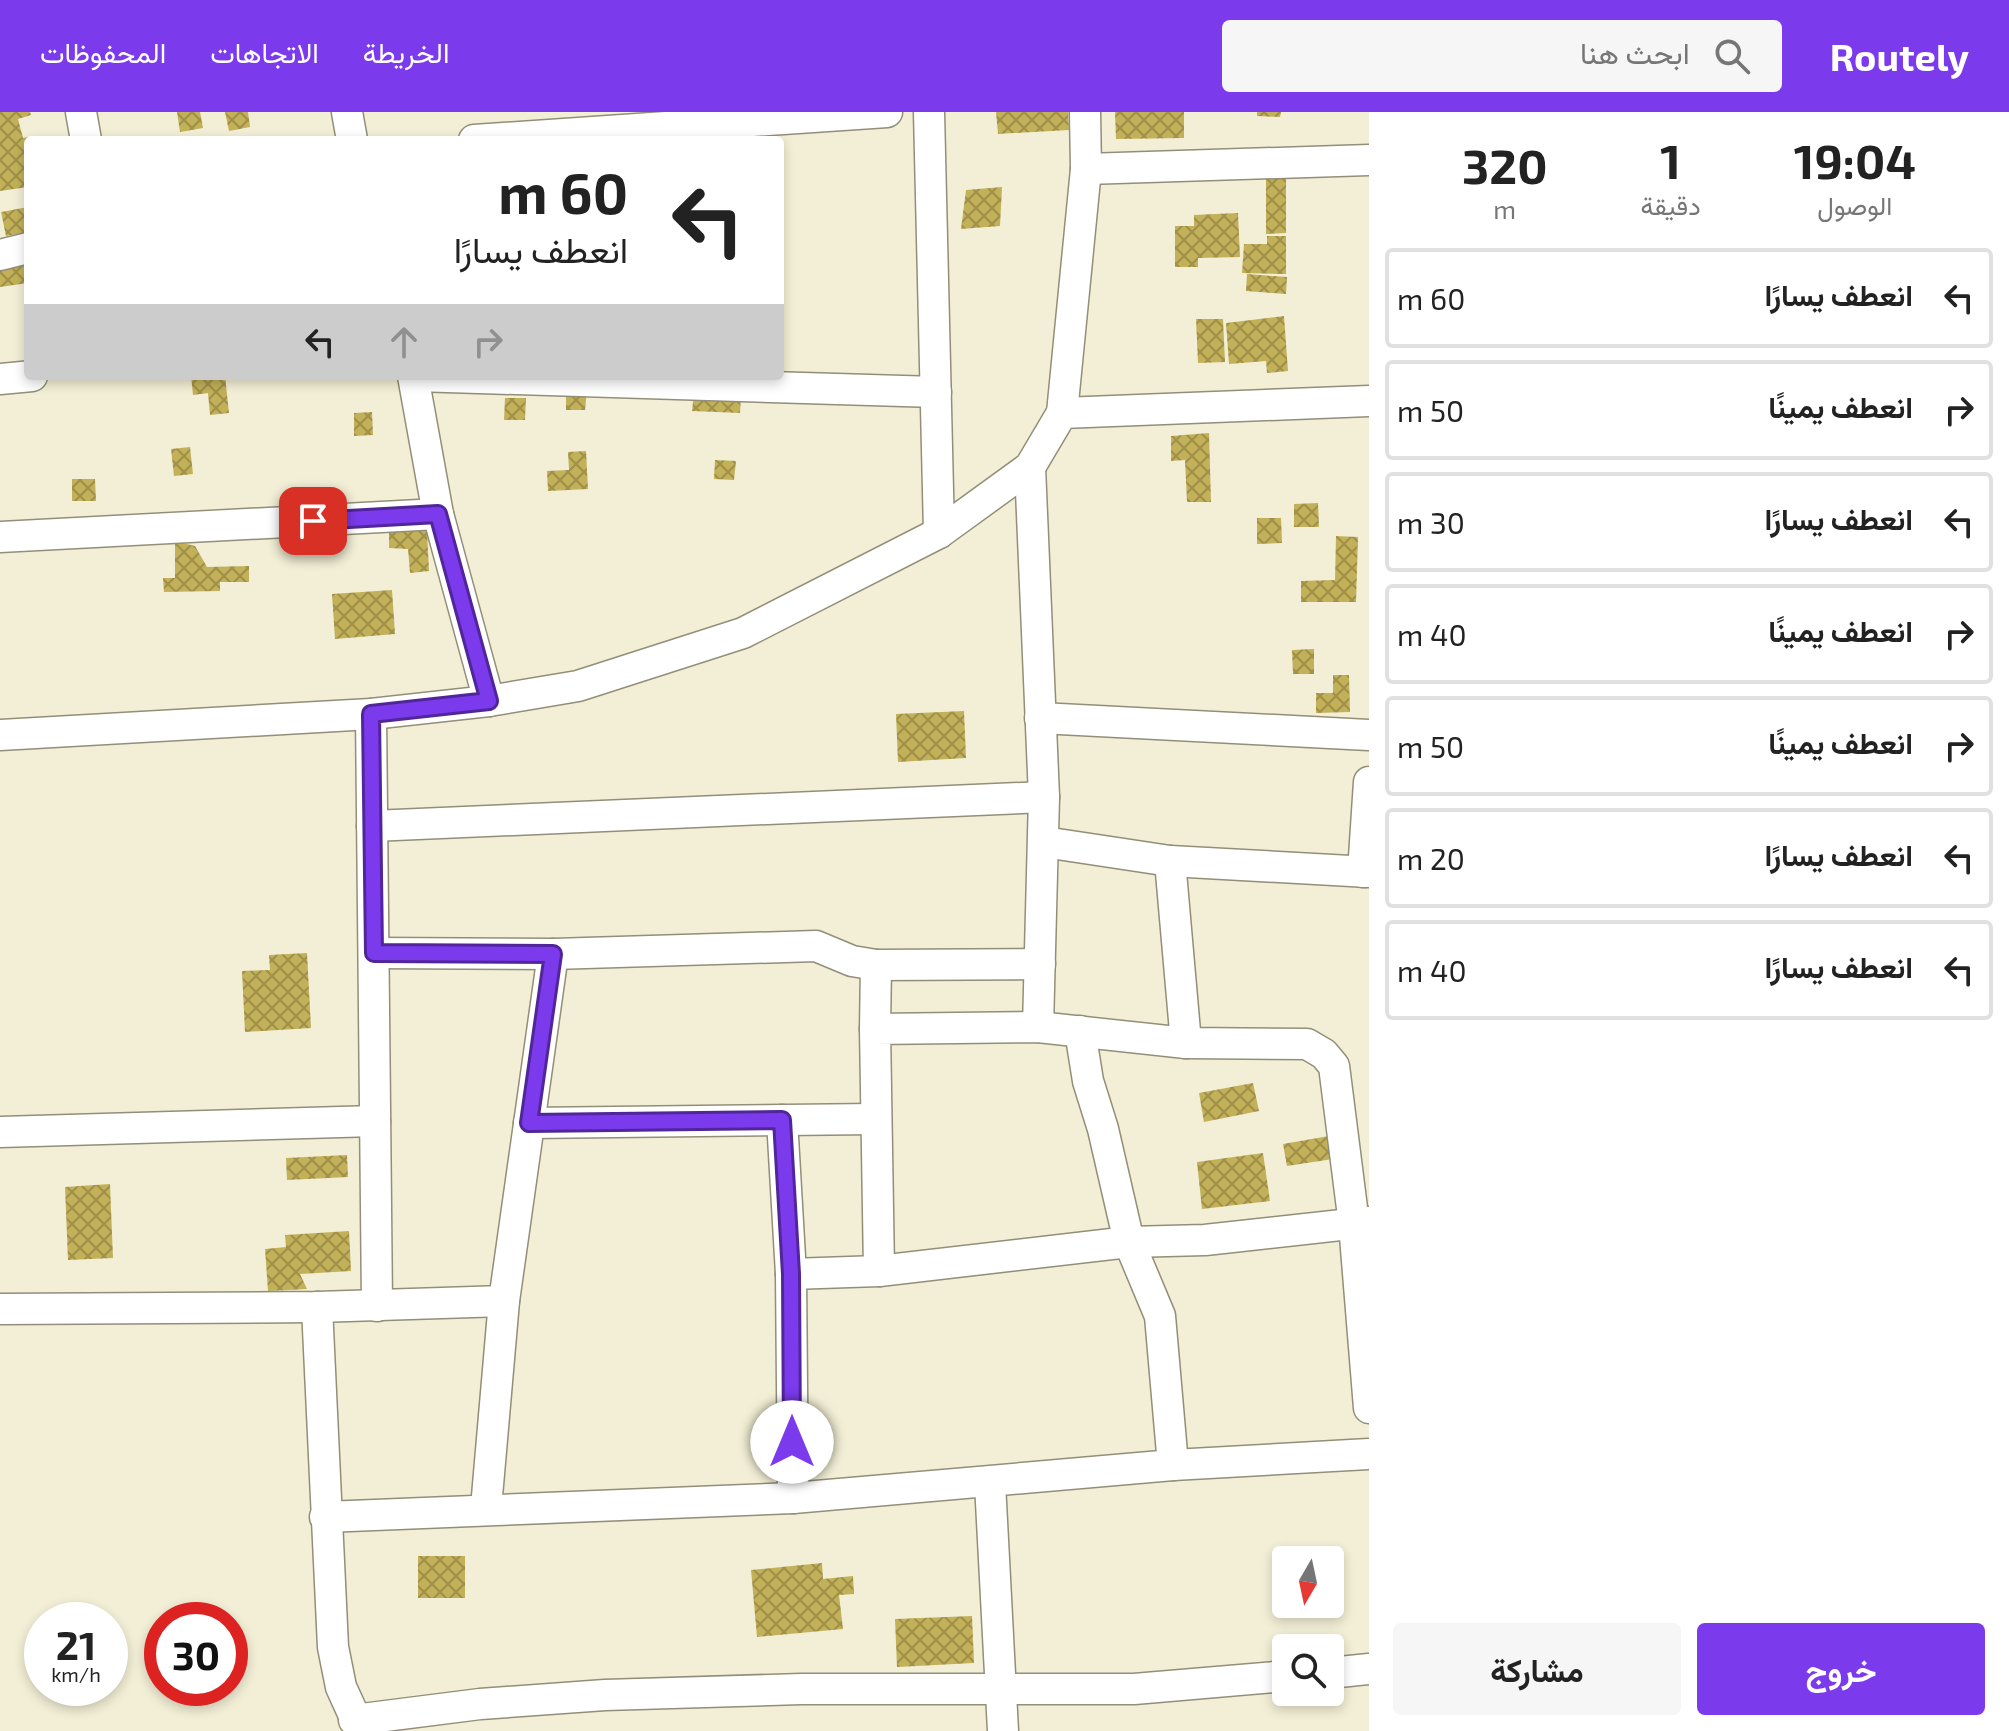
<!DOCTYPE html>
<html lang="ar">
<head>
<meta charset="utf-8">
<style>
	body { margin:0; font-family:"Exo 2",Vazirmatn,sans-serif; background:#f6f6f6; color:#222; direction:rtl; height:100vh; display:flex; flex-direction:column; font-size:30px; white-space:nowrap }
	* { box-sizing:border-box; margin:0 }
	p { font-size:26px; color:#767676 }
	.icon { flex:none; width:44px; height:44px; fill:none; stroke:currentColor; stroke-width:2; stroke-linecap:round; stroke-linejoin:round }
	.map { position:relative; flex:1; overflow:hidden; direction:ltr }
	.side { display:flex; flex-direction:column; background:#fff; width:640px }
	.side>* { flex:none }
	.hud { position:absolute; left:24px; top:24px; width:760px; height:244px; border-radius:8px; box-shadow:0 4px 12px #0003; direction:rtl; background:#fff; color:#222; overflow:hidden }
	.needle { width:52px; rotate:189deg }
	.buttons { position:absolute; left:1272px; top:1434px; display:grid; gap:16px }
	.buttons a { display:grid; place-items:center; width:72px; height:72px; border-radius:8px; background:#fff; box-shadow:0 4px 12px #0003; font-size:40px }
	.speed { position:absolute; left:24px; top:1490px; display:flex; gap:16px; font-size:40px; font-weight:700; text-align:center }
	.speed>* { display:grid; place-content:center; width:104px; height:104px; border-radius:50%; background:#fff; box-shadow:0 4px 12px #0003; line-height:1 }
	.speed small { font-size:20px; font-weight:400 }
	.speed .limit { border:12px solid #d22; background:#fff; color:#111 }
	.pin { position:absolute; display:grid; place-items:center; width:68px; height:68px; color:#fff; margin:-34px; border-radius:16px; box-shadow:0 4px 12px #0006 }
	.me { position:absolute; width:88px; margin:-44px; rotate:0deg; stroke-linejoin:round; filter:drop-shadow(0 0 6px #0008) }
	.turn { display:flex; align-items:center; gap:28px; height:168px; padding:0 24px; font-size:36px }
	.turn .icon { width:104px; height:104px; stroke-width:2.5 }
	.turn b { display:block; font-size:56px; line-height:68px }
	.lanes { display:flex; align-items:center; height:76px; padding:0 24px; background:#0003; justify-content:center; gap:40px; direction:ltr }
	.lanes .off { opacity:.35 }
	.eta { display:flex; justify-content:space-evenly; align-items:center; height:136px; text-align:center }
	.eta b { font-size:48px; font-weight:700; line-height:56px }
	.cta { display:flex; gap:16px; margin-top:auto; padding:16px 24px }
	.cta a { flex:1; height:92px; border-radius:8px; background:#7c3aed; color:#fff; font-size:32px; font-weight:700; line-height:92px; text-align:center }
	.cta a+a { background:#f6f6f6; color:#222 }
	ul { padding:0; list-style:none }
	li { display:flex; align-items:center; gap:24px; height:100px; margin:0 16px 12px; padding:0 8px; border:4px solid #e0e0e0; border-radius:8px }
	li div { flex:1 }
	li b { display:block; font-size:30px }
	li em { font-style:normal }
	header { display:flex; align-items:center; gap:48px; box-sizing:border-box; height:112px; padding:0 40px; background:#7c3aed; color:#fff }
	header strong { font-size:38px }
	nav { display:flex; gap:44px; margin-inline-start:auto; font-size:28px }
	.search { width:560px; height:72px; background:#f6f6f6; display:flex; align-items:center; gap:20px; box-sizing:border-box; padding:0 28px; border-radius:8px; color:#767676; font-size:30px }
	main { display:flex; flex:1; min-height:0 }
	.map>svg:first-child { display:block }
</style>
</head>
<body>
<header>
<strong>Routely</strong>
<div class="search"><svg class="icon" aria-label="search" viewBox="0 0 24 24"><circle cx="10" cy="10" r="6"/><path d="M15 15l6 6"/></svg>ابحث هنا</div>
<nav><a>الخريطة</a><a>الاتجاهات</a><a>المحفوظات</a></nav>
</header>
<main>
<section class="side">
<div class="eta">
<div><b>19:04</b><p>الوصول</p></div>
<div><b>1</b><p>دقيقة</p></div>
<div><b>320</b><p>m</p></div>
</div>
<ul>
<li><svg class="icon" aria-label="left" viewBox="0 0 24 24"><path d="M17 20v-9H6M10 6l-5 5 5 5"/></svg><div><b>انعطف يسارًا</b></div><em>60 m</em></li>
<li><svg class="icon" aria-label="right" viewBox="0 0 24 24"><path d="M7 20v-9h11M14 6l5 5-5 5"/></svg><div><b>انعطف يمينًا</b></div><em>50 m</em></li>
<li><svg class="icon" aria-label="left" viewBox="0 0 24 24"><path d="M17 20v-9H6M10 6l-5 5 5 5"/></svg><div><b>انعطف يسارًا</b></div><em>30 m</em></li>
<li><svg class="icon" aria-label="right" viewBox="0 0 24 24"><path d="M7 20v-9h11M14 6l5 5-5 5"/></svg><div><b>انعطف يمينًا</b></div><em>40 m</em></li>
<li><svg class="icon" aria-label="right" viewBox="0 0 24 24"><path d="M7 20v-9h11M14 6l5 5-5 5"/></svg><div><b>انعطف يمينًا</b></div><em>50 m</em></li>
<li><svg class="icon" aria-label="left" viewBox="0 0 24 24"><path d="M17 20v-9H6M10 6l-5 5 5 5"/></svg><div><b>انعطف يسارًا</b></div><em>20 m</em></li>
<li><svg class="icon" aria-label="left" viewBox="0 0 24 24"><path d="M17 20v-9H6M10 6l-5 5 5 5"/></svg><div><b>انعطف يسارًا</b></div><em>40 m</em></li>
</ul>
<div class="cta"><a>خروج</a><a>مشاركة</a></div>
</section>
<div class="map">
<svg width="1369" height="1619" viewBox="0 0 1369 1619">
	<defs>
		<pattern id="building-cross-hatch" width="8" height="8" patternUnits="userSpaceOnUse" patternTransform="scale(2)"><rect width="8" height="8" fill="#c2b158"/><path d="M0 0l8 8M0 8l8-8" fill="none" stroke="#9e9048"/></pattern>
	</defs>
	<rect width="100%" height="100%" fill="#f3efd6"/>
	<!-- building -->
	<g fill="url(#building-cross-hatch)">
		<polygon points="0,0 30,0 31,3 18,7 23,26 38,24 38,28 28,28 28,75 0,79"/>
		<polygon points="177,0 200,0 203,16 180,20"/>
		<polygon points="225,0 248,0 250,15 229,19"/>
		<polygon points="996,0 1068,0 1069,18 998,22"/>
		<polygon points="1115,0 1184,0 1184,26 1116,27"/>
		<polygon points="1257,0 1281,0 1280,5 1257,4"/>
		<polygon points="1266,62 1286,62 1286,121 1266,122"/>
		<polygon points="1002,75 1000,114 961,117 966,78"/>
		<polygon points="28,95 28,120 6,124 1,100"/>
		<polygon points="1238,101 1240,145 1198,146 1198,155 1175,155 1175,114 1194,114 1194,103"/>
		<polygon points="1267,124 1286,124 1286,162 1242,161 1244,132 1267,132"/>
		<polygon points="28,148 28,171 0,175 0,154"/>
		<polygon points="1247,162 1287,165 1286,182 1246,179"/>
		<polygon points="1284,204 1288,259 1267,261 1266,249 1229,252 1226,211"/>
		<polygon points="1196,207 1223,207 1225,250 1198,251"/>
		<polygon points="191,264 225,264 229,301 210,303 208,281 193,283"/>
		<polygon points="566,277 587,278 585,298 566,298"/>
		<polygon points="694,281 741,284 740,301 692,299"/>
		<polygon points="505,286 526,286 525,308 504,308"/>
		<polygon points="372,300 373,323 354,324 354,301"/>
		<polygon points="1209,321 1211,390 1187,390 1185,348 1171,349 1171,324"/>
		<polygon points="190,335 193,362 174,364 171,337"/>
		<polygon points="586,339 588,377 548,379 547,359 569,358 568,340"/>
		<polygon points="715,348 736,349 734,368 714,367"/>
		<polygon points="72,367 95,367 96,389 72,389"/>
		<polygon points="1318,391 1319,415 1294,415 1294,392"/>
		<polygon points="1257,406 1281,406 1282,431 1257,432"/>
		<polygon points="389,417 427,419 429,459 410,461 408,437 389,436"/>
		<polygon points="1336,424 1358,425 1356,490 1301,490 1301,469 1335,468"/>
		<polygon points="175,429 195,434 207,455 249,454 249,470 220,470 220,479 164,480 163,466 175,466"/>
		<polygon points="392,478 395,522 335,527 332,482"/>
		<polygon points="1314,537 1314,562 1293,562 1292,538"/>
		<polygon points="1333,563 1349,563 1350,600 1316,601 1316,581 1333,581"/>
		<polygon points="964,599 966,646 898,650 896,602"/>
		<polygon points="307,841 311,916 245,920 242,859 270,858 269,843"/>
		<polygon points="1253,971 1259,999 1204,1010 1199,981"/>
		<polygon points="1329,1024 1333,1047 1287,1054 1283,1032"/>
		<polygon points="1263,1041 1270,1089 1202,1097 1197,1050"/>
		<polygon points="347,1043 348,1065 287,1068 286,1046"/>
		<polygon points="110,1072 113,1146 68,1148 65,1075"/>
		<polygon points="349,1119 351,1159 300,1162 307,1177 268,1179 265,1137 286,1135 285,1123"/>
		<rect x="418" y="1444" width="47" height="42"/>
		<polygon points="822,1451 823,1467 853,1464 854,1482 839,1483 843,1517 757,1525 751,1458"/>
		<polygon points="972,1504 974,1551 897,1555 895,1507"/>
	</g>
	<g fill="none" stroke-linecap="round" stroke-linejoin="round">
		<defs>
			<g id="minor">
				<polyline points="81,0 86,28"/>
				<polyline points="347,0 352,28"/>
				<polyline points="929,0 939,421"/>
				<polyline points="474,28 887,0"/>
				<polyline points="1086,57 1369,48"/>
				<polyline points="0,143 28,136"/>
				<polyline points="413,264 438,402 489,589"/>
				<polyline points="415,264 936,280"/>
				<polyline points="0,267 32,264"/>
				<polyline points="1062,301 1086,57 1085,0"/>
				<polyline points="1030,355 1044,685 1038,915"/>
				<polyline points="0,425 438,402"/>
				<polyline points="371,602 377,1194"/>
				<polyline points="1040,606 1369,623"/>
				<polyline points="0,623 371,602 489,589 578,574 743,521 939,421 1030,355 1062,301 1369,289"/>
				<polyline points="372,714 1044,685"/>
				<polyline points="1044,730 1170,749 1369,760"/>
				<polyline points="1170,749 1186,931"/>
				<polyline points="1363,760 1369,670"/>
				<polyline points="374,841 553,842 816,834 852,849 876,853 1040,852"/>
				<polyline points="875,917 876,853"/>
				<polyline points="1080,919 1088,969 1103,1017 1129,1130 1160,1204 1173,1353"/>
				<polyline points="782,1008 791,1162 793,1386"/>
				<polyline points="529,1011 875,1007"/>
				<polyline points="0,1020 375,1009"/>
				<polyline points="879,1159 875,917 1038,915 1186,931 1307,932 1324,942 1334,954 1354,1112 1369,1296"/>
				<polyline points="791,1162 879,1159 1129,1130 1205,1128 1369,1110"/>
				<polyline points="317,1195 333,1535 341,1575 361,1619"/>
				<polyline points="0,1197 317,1195 504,1189"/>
				<polyline points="990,1371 1003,1619"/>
				<polyline points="486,1396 504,1189 553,842"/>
				<polyline points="325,1405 793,1386 1173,1353 1369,1342"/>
				<polyline points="1330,1561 1369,1557"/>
				<polyline points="354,1608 480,1592 605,1583 801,1577 1134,1577 1286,1564"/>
			</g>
		</defs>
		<!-- minor casing -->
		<use href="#minor" stroke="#928e78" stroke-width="33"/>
		<!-- minor -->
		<use href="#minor" stroke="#fff" stroke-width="30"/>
	</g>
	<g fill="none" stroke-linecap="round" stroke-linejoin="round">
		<defs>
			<polyline id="route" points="313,409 438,402 489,589 371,602 374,841 553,842 529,1011 782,1008 791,1162 792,1330"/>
		</defs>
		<!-- route casing -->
		<use href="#route" stroke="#51269a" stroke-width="20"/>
		<!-- route -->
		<use href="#route" stroke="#7c3aed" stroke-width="14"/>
	</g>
</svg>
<div class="buttons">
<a><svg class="needle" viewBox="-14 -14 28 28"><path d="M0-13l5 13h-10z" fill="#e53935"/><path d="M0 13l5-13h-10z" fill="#767676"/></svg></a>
<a><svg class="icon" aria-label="search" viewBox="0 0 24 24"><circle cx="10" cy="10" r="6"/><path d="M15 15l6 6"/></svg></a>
</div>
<div class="speed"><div>21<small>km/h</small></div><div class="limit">30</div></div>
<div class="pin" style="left:313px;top:409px;background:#d93025"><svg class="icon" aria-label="arrive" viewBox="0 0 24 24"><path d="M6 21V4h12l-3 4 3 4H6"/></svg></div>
<svg class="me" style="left:792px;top:1330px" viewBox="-20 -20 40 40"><circle r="19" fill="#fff"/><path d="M0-13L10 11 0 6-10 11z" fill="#7c3aed"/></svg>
<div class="hud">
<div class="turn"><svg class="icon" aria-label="left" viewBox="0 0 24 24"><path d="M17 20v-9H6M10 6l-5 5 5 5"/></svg><div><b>60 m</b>انعطف يسارًا</div></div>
<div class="lanes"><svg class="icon" aria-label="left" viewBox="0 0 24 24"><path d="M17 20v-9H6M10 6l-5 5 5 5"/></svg><svg class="icon off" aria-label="ahead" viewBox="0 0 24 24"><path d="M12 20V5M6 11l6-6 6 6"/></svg><svg class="icon off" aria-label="right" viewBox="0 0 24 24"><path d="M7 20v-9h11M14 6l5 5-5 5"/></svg></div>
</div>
</div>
</main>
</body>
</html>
